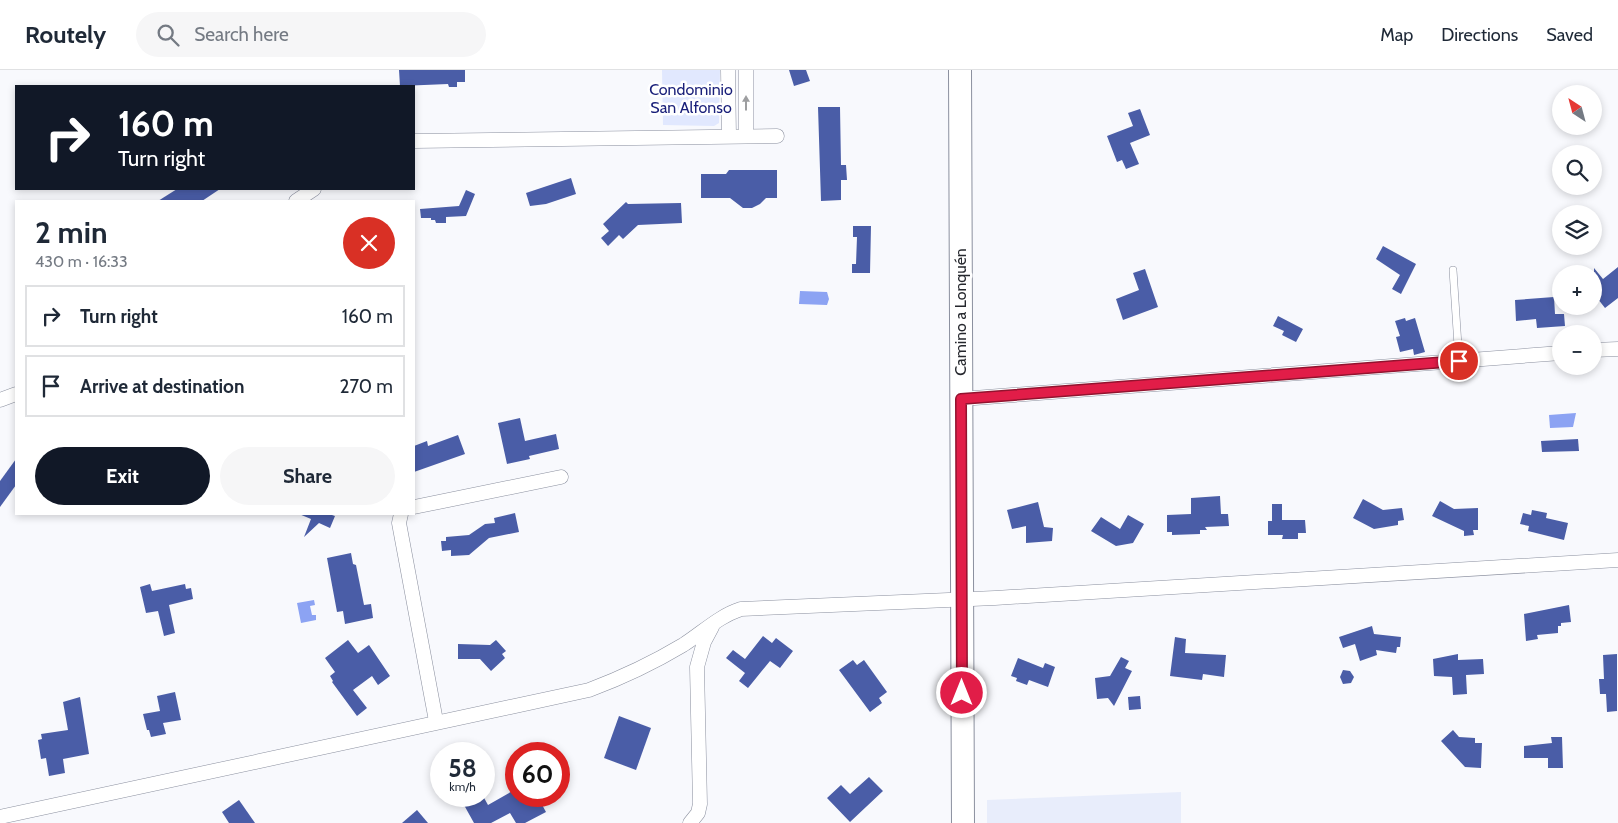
<!DOCTYPE html>
<html lang="en">
<head>
<meta charset="utf-8">
<style>
	body { margin:0; font-family:Cabin,sans-serif; background:#f6f6f7; color:#1f2937; height:100vh; display:flex; flex-direction:column; font-size:19px; white-space:nowrap }
	* { box-sizing:border-box; margin:0 }
	p { font-size:16px; color:#747a83 }
	.icon { flex:none; width:28px; height:28px; fill:none; stroke:currentColor; stroke-width:2; stroke-linecap:round; stroke-linejoin:round }
	.map { position:relative; flex:1; overflow:hidden }
	.details { position:absolute; left:15px; top:130px; width:400px; height:315px; display:flex; flex-direction:column; background:#fff; border-radius:0px; box-shadow:0 2px 8px #0003 }
	.details>* { flex:none }
	.banner { position:absolute; left:15px; top:15px; width:400px; height:105px; border-radius:0px; box-shadow:0 2px 8px #0003; background:#111827; color:#fff; overflow:hidden }
	.needle { width:32px; rotate:324deg }
	.controls { position:absolute; left:1552px; top:15px; display:grid; gap:10px }
	.controls a { display:grid; place-items:center; width:50px; height:50px; border-radius:50%; background:#fff; box-shadow:0 2px 8px #0003; font-size:25px }
	.speed { position:absolute; left:430px; top:672px; display:flex; gap:10px; font-size:25px; font-weight:700; text-align:center }
	.speed>* { display:grid; place-content:center; width:65px; height:65px; border-radius:50%; background:#fff; box-shadow:0 2px 8px #0003; line-height:1 }
	.speed small { font-size:12px; font-weight:400 }
	.speed .limit { border:8px solid #d22; background:#fff; color:#111 }
	.pin { position:absolute; display:grid; place-items:center; width:42px; height:42px; color:#fff; margin:-21px; border:2px solid #fff; border-radius:50%; box-shadow:0 1px 5px #0007 }
	.me { position:absolute; width:55px; margin:-28px; rotate:0deg; stroke-linejoin:round; filter:drop-shadow(0 0 4px #0008) }
	.turn { display:flex; align-items:center; gap:18px; height:105px; padding:0 20px; font-size:22px }
	.turn .icon { width:65px; height:65px; stroke-width:2.5 }
	.turn b { display:block; font-size:35px; line-height:42px }
	.round { display:grid; place-items:center; flex:none; width:52px; height:52px; border-radius:26px; background:#f6f6f7 }
	.head { display:flex; align-items:center; justify-content:space-between; height:85px; padding:0 20px }
	h1 { font-size:30px; font-weight:700; line-height:38px }
	.cta { display:flex; gap:10px; margin-top:auto; padding:10px 20px }
	.cta a { flex:1; height:58px; border-radius:30px; background:#111827; color:#fff; font-size:20px; font-weight:700; line-height:58px; text-align:center }
	.cta a+a { background:#f6f6f7; color:#1f2937 }
	ul { padding:0; list-style:none }
	li { display:flex; align-items:center; gap:15px; height:62px; margin:0 10px 8px; padding:0 10px; border:2px solid #e0e1e3; border-radius:0px }
	li div { flex:1 }
	li b { display:block; font-size:19px }
	li em { font-style:normal }
	header { display:flex; align-items:center; gap:30px; box-sizing:border-box; height:70px; padding:0 25px; background:#fff; border-bottom:1px solid #e0e1e3 }
	header strong { font-size:24px }
	nav { display:flex; gap:28px; margin-inline-start:auto; font-size:18px }
	.search { width:350px; height:45px; background:#f6f6f7; display:flex; align-items:center; gap:12px; box-sizing:border-box; padding:0 18px; border-radius:28px; color:#747a83; font-size:19px }
	.map>svg:first-child { display:block }
</style>
</head>
<body>
<header>
<strong>Routely</strong>
<div class="search"><svg class="icon" aria-label="search" viewBox="0 0 24 24"><circle cx="10" cy="10" r="6"/><path d="M15 15l6 6"/></svg>Search here</div>
<nav><a>Map</a><a>Directions</a><a>Saved</a></nav>
</header>
<div class="map">
<svg width="1618" height="753" viewBox="0 0 1618 753">
	<rect width="100%" height="100%" fill="#f8f9fd"/>
	<!-- built -->
	<polygon fill="#e8edfb" points="1181,722 1181,753 987,753 987,730"/>
	<!-- green -->
	<polygon fill="#e1e8fe" points="662,0 720,0 719,53 714,56 663,55"/>
	<!-- water -->
	<g fill="#8ca3f3">
		<polygon points="800,221 827,222 829,229 827,235 799,234"/>
		<polygon points="1576,343 1573,357 1550,358 1549,345"/>
		<polygon points="314,530 315,535 310,536 312,545 316,545 316,550 301,553 297,533"/>
	</g>
	<!-- building -->
	<g fill="#4a5da7">
		<polygon points="399,0 465,0 465,12 457,12 457,17 449,17 448,14 400,16"/>
		<polygon points="789,0 806,0 810,11 794,16"/>
		<polygon points="818,37 840,37 841,95 846,95 847,110 841,110 841,130 821,131"/>
		<polygon points="1140,39 1150,65 1130,73 1139,94 1126,99 1122,90 1117,92 1107,66 1133,56 1128,43"/>
		<polygon points="729,100 777,100 777,128 766,128 760,134 752,138 743,138 730,128 701,128 701,104 726,104"/>
		<polygon points="571,108 576,124 546,134 530,136 526,123"/>
		<polygon points="177,119 220,119 202,131 158,131"/>
		<polygon points="466,120 475,124 466,146 446,147 446,153 436,153 435,150 431,150 431,148 421,148 420,139 459,136"/>
		<polygon points="626,132 628,134 681,133 682,153 638,155 623,169 619,165 608,176 601,168 609,161 603,154"/>
		<polygon points="853,156 871,156 870,203 852,203 852,194 856,194 857,167 853,167"/>
		<polygon points="1383,176 1416,194 1401,224 1392,219 1400,205 1376,189"/>
		<polygon points="1618,197 1618,228 1605,238 1594,224 1594,198 1603,209"/>
		<polygon points="1145,199 1158,237 1123,250 1116,229 1139,220 1133,203"/>
		<polygon points="1554,227 1555,244 1564,244 1565,256 1537,258 1536,249 1516,251 1515,230"/>
		<polygon points="1278,246 1303,259 1296,272 1282,265 1284,261 1273,256"/>
		<polygon points="1405,248 1406,251 1415,248 1425,282 1414,285 1413,279 1400,282 1396,267 1400,266 1395,251"/>
		<polygon points="520,348 525,371 556,364 559,379 529,386 530,389 507,394 498,353"/>
		<polygon points="458,365 465,384 414,402 414,376 427,371 428,376"/>
		<polygon points="1578,369 1579,381 1542,382 1541,371"/>
		<polygon points="16,389 16,415 0,437 0,411"/>
		<polygon points="1220,426 1221,444 1228,444 1229,456 1205,457 1207,460 1200,460 1200,464 1172,465 1172,462 1167,462 1167,445 1191,444 1191,428"/>
		<polygon points="1363,429 1383,440 1402,438 1404,450 1398,451 1398,455 1374,459 1353,448"/>
		<polygon points="1440,431 1454,439 1478,438 1478,460 1473,460 1474,465 1464,466 1464,461 1432,446"/>
		<polygon points="1038,432 1044,457 1053,458 1052,471 1026,473 1026,456 1012,459 1007,440"/>
		<polygon points="1272,434 1282,434 1282,450 1305,450 1306,463 1298,463 1298,469 1282,469 1283,465 1268,465 1268,451 1272,451"/>
		<polygon points="1532,440 1547,443 1546,448 1568,453 1564,470 1528,461 1529,456 1520,454 1523,443 1531,445"/>
		<polygon points="515,443 519,462 489,468 469,485 451,486 451,480 442,481 441,471 446,471 446,467 469,465 485,454 495,453 494,448"/>
		<polygon points="299,444 329,444 335,446 330,458 319,453 304,467 311,449"/>
		<polygon points="1128,445 1144,454 1133,473 1116,476 1091,461 1101,447 1120,459"/>
		<polygon points="351,483 353,494 356,495 364,535 371,534 373,548 345,554 343,541 337,542 327,488"/>
		<polygon points="150,514 152,521 185,514 186,519 191,518 193,529 169,535 175,563 164,566 158,541 146,543 140,517"/>
		<polygon points="1569,535 1571,552 1561,553 1561,556 1558,556 1558,563 1537,565 1538,569 1526,571 1524,544"/>
		<polygon points="1372,556 1374,564 1401,567 1400,577 1397,577 1396,583 1376,580 1377,585 1360,591 1355,574 1343,578 1339,567"/>
		<polygon points="763,566 772,573 776,568 793,581 780,598 770,591 748,618 739,611 745,603 726,588 733,580 745,589"/>
		<polygon points="1175,567 1186,569 1185,583 1226,585 1224,607 1203,604 1202,610 1170,606"/>
		<polygon points="348,570 358,583 369,575 390,606 378,615 372,606 353,620 367,638 357,646 332,612 333,611 330,606 335,602 325,588"/>
		<polygon points="496,570 506,581 502,584 505,588 491,601 480,589 458,589 458,574 490,575"/>
		<polygon points="1458,584 1458,590 1483,589 1484,604 1466,605 1467,624 1453,625 1452,607 1434,606 1433,589"/>
		<polygon points="1617,584 1617,641 1607,642 1606,624 1600,624 1599,609 1604,609 1603,585"/>
		<polygon points="1121,587 1129,591 1125,598 1132,601 1114,636 1108,628 1097,629 1095,608 1110,606"/>
		<polygon points="1018,588 1043,598 1045,593 1055,597 1048,617 1029,610 1027,615 1016,611 1017,608 1011,606"/>
		<polygon points="853,590 857,595 864,590 887,622 879,628 882,633 870,642 839,600"/>
		<polygon points="1343,600 1350,601 1354,607 1351,613 1343,614 1340,607"/>
		<polygon points="175,622 181,650 163,653 166,664 151,667 149,660 147,660 143,644 160,641 157,626"/>
		<polygon points="1140,626 1141,639 1129,640 1128,627"/>
		<polygon points="80,627 89,684 63,689 65,703 49,706 46,688 41,689 38,670 42,669 41,664 68,660 63,632"/>
		<polygon points="619,646 651,658 636,700 604,688"/>
		<polygon points="1453,660 1459,667 1475,668 1475,673 1482,673 1481,698 1465,697 1441,671"/>
		<polygon points="1551,667 1562,667 1563,698 1548,698 1548,688 1524,688 1524,676 1552,673"/>
		<polygon points="869,707 883,721 850,752 827,728 841,715 850,724"/>
		<polygon points="516,719 516,726 529,726 534,734 540,731 546,742 525,753 516,753 510,743 491,753 474,753 459,726 483,726 488,735"/>
		<polygon points="239,730 255,753 229,753 222,742"/>
		<polygon points="417,740 428,753 402,753"/>
	</g>
	<g fill="none" stroke-linecap="round" stroke-linejoin="round">
		<defs>
			<polyline id="service" points="1453,200 1459,291"/>
			<g id="minor">
				<polyline points="728,0 729,66"/>
				<polyline points="746,0 746,66"/>
				<polyline points="414,71 777,66"/>
				<polyline points="296,131 314,119"/>
				<polyline points="1594,280 1618,279"/>
				<polyline points="961,329 1561,283"/>
				<polyline points="0,330 16,324"/>
				<polyline points="414,437 561,407"/>
				<polyline points="401,444 399,453 436,651"/>
				<path d="M0,747L589,620C621,608 653,593 683,575C702,563 719,546 741,539L995,528L1618,490"/>
				<polyline points="690,753 698,743 700,734 697,597 704,572 712,557"/>
			</g>
			<polyline id="primary" points="960,0 963,753"/>
		</defs>
		<!-- service casing -->
		<use href="#service" stroke="#8b909f" stroke-width="8"/>
		<!-- minor casing -->
		<use href="#minor" stroke="#8b909f" stroke-width="15"/>
		<!-- primary casing -->
		<use href="#primary" stroke="#8b909f" stroke-width="24"/>
		<!-- service -->
		<use href="#service" stroke="#fff" stroke-width="7"/>
		<!-- minor -->
		<use href="#minor" stroke="#fff" stroke-width="14"/>
		<!-- primary -->
		<use href="#primary" stroke="#fff" stroke-width="22"/>
	</g>
	<!-- one-way arrows -->
	<defs><path id="oneway-solid" d="M-6-.8H1V-3.2L6.5 0L1 3.2V.8H-6Z" transform="scale(1.25)"/></defs>
	<use fill="#9d9ea0" href="#oneway-solid" transform="translate(746 33) rotate(-90)"/>
	<g fill="none" stroke-linecap="round" stroke-linejoin="round">
		<defs>
			<polyline id="route" points="962,623 961,329 1459,291"/>
		</defs>
		<!-- route casing -->
		<use href="#route" stroke="#92132f" stroke-width="12"/>
		<!-- route -->
		<use href="#route" stroke="#e11d48" stroke-width="9"/>
	</g>
	<g text-anchor="middle" stroke-width="5" stroke-linejoin="round" paint-order="stroke">
		<!-- park labels -->
		<g font-size="16" fill="#191f79" stroke="#fff">
			<text x="691" y="25">Condominio<tspan x="691" dy="18">San Alfonso</tspan></text>
		</g>
		<!-- street labels -->
		<g font-size="16" fill="#25272d" stroke="#fff">
			<text transform="translate(960 242) rotate(-90)" y="6">Camino a Lonquén</text>
		</g>
	</g>
</svg>
<div class="controls">
<a><svg class="needle" viewBox="-14 -14 28 28"><path d="M0-13l5 13h-10z" fill="#e53935"/><path d="M0 13l5-13h-10z" fill="#747a83"/></svg></a>
<a><svg class="icon" aria-label="search" viewBox="0 0 24 24"><circle cx="10" cy="10" r="6"/><path d="M15 15l6 6"/></svg></a>
<a><svg class="icon" aria-label="layers" viewBox="0 0 24 24"><path d="M12 4l9 5-9 5-9-5zM3 14l9 5 9-5"/></svg></a>
<a>+</a>
<a>−</a>
</div>
<div class="speed"><div>58<small>km/h</small></div><div class="limit">60</div></div>
<div class="pin" style="left:1459px;top:291px;background:#d93025"><svg class="icon" aria-label="arrive" viewBox="0 0 24 24"><path d="M6 21V4h12l-3 4 3 4H6"/></svg></div>
<svg class="me" style="left:962px;top:623px" viewBox="-20 -20 40 40"><circle r="17" fill="#e11d48" stroke="#fff" stroke-width="3"/><path d="M0-11L8 9 0 5-8 9z" fill="#fff"/></svg>
<div class="banner">
<div class="turn"><svg class="icon" aria-label="right" viewBox="0 0 24 24"><path d="M7 20v-9h11M14 6l5 5-5 5"/></svg><div><b>160 m</b>Turn right</div></div>
</div>
<section class="details">
<div class="head"><div><h1>2 min</h1><p>430 m · 16:33</p></div><a class="round" style="background:#d93025;color:#fff"><svg class="icon" aria-label="close" viewBox="0 0 24 24"><path d="M6 6l12 12M18 6L6 18"/></svg></a></div>
<ul>
<li><svg class="icon" aria-label="right" viewBox="0 0 24 24"><path d="M7 20v-9h11M14 6l5 5-5 5"/></svg><div><b>Turn right</b></div><em>160 m</em></li>
<li><svg class="icon" aria-label="arrive" viewBox="0 0 24 24"><path d="M6 21V4h12l-3 4 3 4H6"/></svg><div><b>Arrive at destination</b></div><em>270 m</em></li>
</ul>
<div class="cta"><a>Exit</a><a>Share</a></div>
</section>
</div>
</body>
</html>
